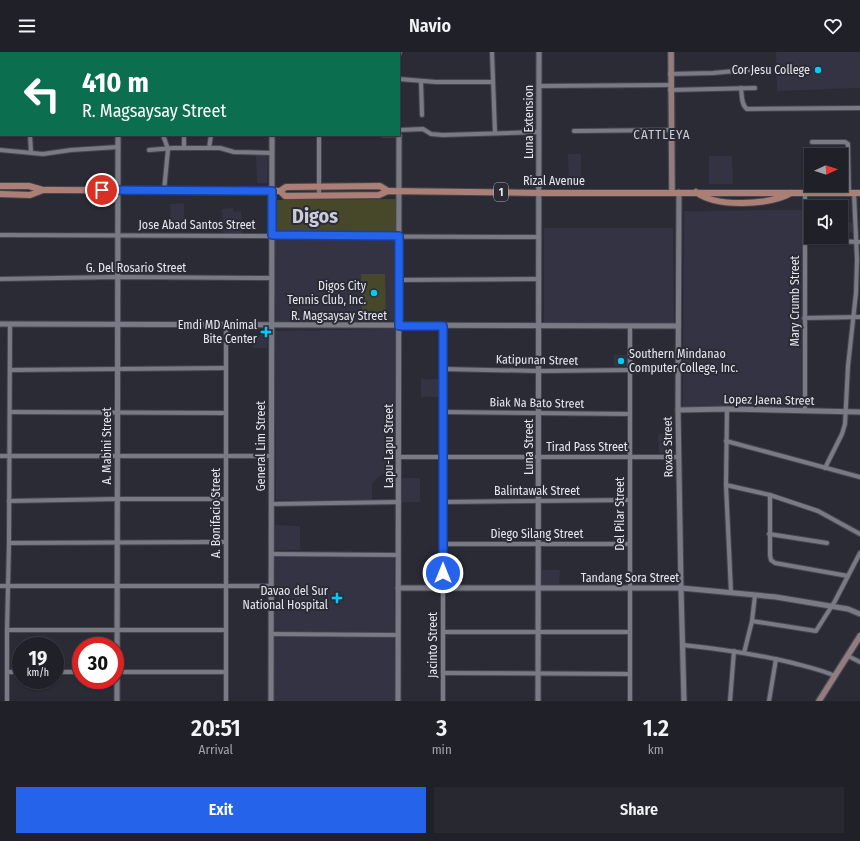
<!DOCTYPE html>
<html lang="en">
<head>
<meta charset="utf-8">
<style>
	body { margin:0; font-family:"Fira Sans Condensed",sans-serif; background:#282830; color:#f1f3f6; height:100vh; display:flex; flex-direction:column; font-size:15px; white-space:nowrap }
	* { box-sizing:border-box; margin:0 }
	p { font-size:13px; color:#a2a3a8 }
	.icon { flex:none; width:22px; height:22px; fill:none; stroke:currentColor; stroke-width:2; stroke-linecap:round; stroke-linejoin:round }
	.map { position:relative; height:649px; overflow:hidden }
	.details { display:flex; flex-direction:column; background:#202028; flex:1 }
	.details>* { flex:none }
	.hud { position:absolute; left:0px; top:0px; width:400px; height:84px; box-shadow:0 1px 3px #0004,0 0 0 1px #3d3e45; background:#0b6e4f; color:#fff; overflow:hidden }
	.needle { width:26px; rotate:87deg }
	.fabs { position:absolute; left:804px; top:96px; display:grid; gap:8px }
	.fabs a { display:grid; place-items:center; width:44px; height:44px; border-radius:0px; background:#202028; box-shadow:0 1px 3px #0004,0 0 0 1px #3d3e45; font-size:20px }
	.speed { position:absolute; left:12px; top:585px; display:flex; gap:8px; font-size:20px; font-weight:700; text-align:center }
	.speed>* { display:grid; place-content:center; width:52px; height:52px; border-radius:50%; background:#202028; box-shadow:0 1px 3px #0004,0 0 0 1px #3d3e45; line-height:1 }
	.speed small { font-size:10px; font-weight:400 }
	.speed .limit { border:6px solid #d22; background:#fff; color:#111 }
	.pin { position:absolute; display:grid; place-items:center; width:34px; height:34px; color:#fff; margin:-17px; border:2px solid #fff; border-radius:50%; box-shadow:0 1px 4px #0007 }
	.me { position:absolute; width:44px; margin:-22px; rotate:0deg; stroke-linejoin:round; filter:drop-shadow(0 0 3px #0008) }
	.turn { display:flex; align-items:center; gap:14px; height:84px; padding:0 16px; font-size:18px }
	.turn .icon { width:52px; height:52px; stroke-width:2.5 }
	.turn b { display:block; font-size:28px; line-height:34px }
	.eta { display:flex; justify-content:space-evenly; align-items:center; height:68px; text-align:center }
	.eta b { font-size:24px; font-weight:600; line-height:28px }
	.button { display:flex; gap:8px; margin-top:auto; padding:8px 16px }
	.button a { flex:1; height:46px; border-radius:0px; background:#2563eb; color:#fff; font-size:16px; font-weight:600; line-height:46px; text-align:center }
	.button a+a { background:#282830; color:#f1f3f6 }
	header { display:flex; justify-content:space-between; align-items:center; height:52px; padding:0 16px; background:#202028; font-size:18px; font-weight:600 }
	.map>svg:first-child { display:block }
</style>
</head>
<body>
<header><svg class="icon" aria-label="menu" viewBox="0 0 24 24"><path d="M4 6h16M4 12h16M4 18h16"/></svg>Navio<svg class="icon" aria-label="heart" viewBox="0 0 24 24"><path d="M12 20l-8-8c-3-5 5-10 8-4 3-6 11-1 8 4z"/></svg></header>
<div class="map">
<svg width="860" height="649" viewBox="0 0 860 649">
	<rect width="100%" height="100%" fill="#2b2b36"/>
	<!-- built -->
	<g fill="#334">
		<polygon points="776,0 860,0 860,36 777,39"/>
		<polygon points="568,102 581,102 581,132 569,132"/>
		<polygon points="256,103 267,103 267,131 257,131"/>
		<polygon points="709,104 732,104 733,132 709,132"/>
		<polygon points="184,151 184,173 171,173 170,152"/>
		<polygon points="832,151 844,151 844,171 852,171 852,180 841,180 841,155 832,155"/>
		<polygon points="233,156 234,160 241,159 242,181 223,181 222,157"/>
		<polygon points="802,158 802,355 683,355 684,159"/>
		<polygon points="544,176 673,176 674,271 544,270"/>
		<polygon points="275,187 395,187 394,268 277,271 274,268"/>
		<polygon points="395,277 396,397 386,398 385,420 372,431 372,448 276,448 274,279"/>
		<rect x="253" y="283" width="14" height="13"/>
		<rect x="614" y="303" width="13" height="11"/>
		<rect x="421" y="327" width="18" height="18"/>
		<polygon points="672,381 672,401 659,401 658,382"/>
		<rect x="401" y="426" width="19" height="24"/>
		<polygon points="275,473 300,474 300,498 275,498"/>
		<polygon points="275,505 394,506 394,580 275,579 275,559 279,559 279,534 275,533"/>
		<polygon points="542,518 560,518 559,533 542,533"/>
		<polygon points="274,585 394,586 394,649 274,649"/>
	</g>
	<!-- green -->
	<g fill="#47482a">
		<polygon points="396,147 396,181 277,181 277,148"/>
		<polygon points="361,222 385,222 386,260 362,260"/>
	</g>
	<g fill="none" stroke-linecap="round" stroke-linejoin="round">
		<defs>
			<g id="minor">
				<polyline points="7,0 7,1"/>
				<polyline points="187,0 187,1"/>
				<polyline points="317,0 317,1"/>
				<polyline points="359,0 359,1"/>
				<polyline points="492,0 495,81"/>
				<polyline points="163,1 163,0"/>
				<polyline points="219,1 219,0"/>
				<polyline points="670,22 713,21 757,17"/>
				<polyline points="399,27 436,30 493,30"/>
				<polyline points="421,29 422,63"/>
				<polyline points="539,34 670,33"/>
				<path d="M741,36C742,43 741,53 747,57L860,56"/>
				<polyline points="670,38 755,36"/>
				<polyline points="399,78 423,77 431,82 443,83 539,80"/>
				<polyline points="574,79 671,78"/>
				<polyline points="30,83 31,100"/>
				<polyline points="163,83 168,97 164,139"/>
				<polyline points="383,83 388,83"/>
				<polyline points="391,83 399,83"/>
				<polyline points="812,90 845,90 848,92 849,141"/>
				<polyline points="184,96 184,83"/>
				<polyline points="209,96 211,83"/>
				<polyline points="0,98 43,102 71,98 118,95"/>
				<polyline points="149,98 173,96 220,96 234,100 272,101"/>
				<polyline points="805,140 805,358"/>
				<polyline points="319,143 319,83"/>
				<polyline points="0,183 539,185"/>
				<polyline points="805,188 860,190"/>
				<polyline points="0,227 117,225 271,226"/>
				<polyline points="399,228 539,227"/>
				<polyline points="804,266 860,265"/>
				<polyline points="226,273 226,649"/>
				<polyline points="443,317 539,319 631,318"/>
				<polyline points="10,318 226,316"/>
				<polyline points="727,357 726,433 731,540"/>
				<polyline points="10,360 226,361"/>
				<polyline points="443,360 630,362"/>
				<polyline points="726,389 860,425"/>
				<polyline points="0,404 271,404"/>
				<polyline points="399,405 679,405"/>
				<polyline points="825,416 842,382 845,372 848,314 856,241 857,207 854,141"/>
				<polyline points="726,433 770,443 818,459 860,482"/>
				<polyline points="770,443 770,503 771,508 775,511 848,524"/>
				<polyline points="9,449 117,447 226,447"/>
				<polyline points="443,450 630,448"/>
				<polyline points="271,452 399,450"/>
				<polyline points="769,482 827,491"/>
				<polyline points="9,491 226,490"/>
				<polyline points="443,492 630,492"/>
				<polyline points="271,502 398,503"/>
				<polyline points="0,534 271,534"/>
				<polyline points="752,569 816,579 835,549 860,501"/>
				<polyline points="7,578 226,578"/>
				<polyline points="443,580 630,580"/>
				<polyline points="271,582 398,583"/>
				<path d="M683,593C720,597 757,602 793,611C808,615 822,618 835,624"/>
				<polyline points="744,601 752,569 755,543"/>
				<polyline points="848,604 860,610"/>
				<polyline points="7,620 21,620"/>
				<polyline points="55,620 81,620"/>
				<polyline points="115,620 226,620"/>
				<polyline points="443,621 630,622"/>
				<polyline points="7,649 7,578 9,491 10,272"/>
				<polyline points="443,649 443,274"/>
				<polyline points="630,649 630,274"/>
				<polyline points="730,649 734,599"/>
				<polyline points="769,649 776,607"/>
			</g>
			<g id="tertiary">
				<polyline points="118,1 118,0"/>
				<polyline points="272,1 272,0"/>
				<polyline points="399,1 399,0"/>
				<polyline points="679,140 678,358 681,536 684,649"/>
				<polyline points="0,272 678,274"/>
				<polyline points="678,358 727,357 860,360"/>
				<polyline points="398,536 681,536 776,545 848,557 860,562"/>
				<polyline points="117,649 118,83"/>
				<polyline points="271,649 272,83"/>
				<polyline points="398,649 399,83"/>
				<polyline points="538,649 539,0"/>
			</g>
			<g id="secondary">
				<polyline points="671,0 672,140"/>
				<polyline points="819,649 860,584"/>
			</g>
			<g id="primary">
				<polyline points="0,134 29,134 43,138"/>
				<polyline points="280,139 285,144 379,143 388,139 539,141 860,141"/>
				<path d="M696,140C716,156 769,153 791,141"/>
				<polyline points="0,142 30,143 43,138 55,138 280,139 286,135 380,134 388,139"/>
			</g>
		</defs>
		<!-- minor casing -->
		<use href="#minor" stroke="#46464f" stroke-width="6"/>
		<!-- tertiary casing -->
		<use href="#tertiary" stroke="#46464f" stroke-width="7"/>
		<!-- secondary casing -->
		<use href="#secondary" stroke="#46464f" stroke-width="8"/>
		<!-- primary casing -->
		<use href="#primary" stroke="#46464f" stroke-width="8"/>
		<!-- minor -->
		<use href="#minor" stroke="#7a7a87" stroke-width="4"/>
		<!-- tertiary -->
		<use href="#tertiary" stroke="#7a7a87" stroke-width="5"/>
		<!-- secondary -->
		<use href="#secondary" stroke="#937c7e" stroke-width="5.5"/>
		<!-- primary -->
		<use href="#primary" stroke="#ab7f75" stroke-width="6"/>
	</g>
	<g fill="none" stroke-linecap="round" stroke-linejoin="round">
		<defs>
			<polyline id="route" points="102,138 272,139 272,183 399,184 399,274 443,274 443,521"/>
		</defs>
		<!-- route casing -->
		<use href="#route" stroke="#184099" stroke-width="10"/>
		<!-- route -->
		<use href="#route" stroke="#2563eb" stroke-width="7"/>
	</g>
	<!-- markers -->
	<g fill="#03cbf9" stroke="#2b2b36" stroke-width="1.5">
		<circle cx="818" cy="18" r="4"/>
		<circle cx="374" cy="241" r="4"/>
		<path d="M264 274h4v4h4v4h-4v4h-4v-4h-4v-4h4z"/>
		<circle cx="621" cy="309" r="4"/>
		<path d="M335 540h4v4h4v4h-4v4h-4v-4h-4v-4h4z"/>
	</g>
	<g text-anchor="middle" stroke-width="4" stroke-linejoin="round" paint-order="stroke">
		<!-- shield labels -->
		<rect fill="#2b2b36" stroke="#aeaeb6" stroke-width="1" x="494" y="131" width="14" height="18" rx="3"/>
		<g font-size="11" font-weight="bold" fill="#e6e6ed">
			<text x="501" y="144">1</text>
		</g>
		<!-- poi labels -->
		<g font-size="12" fill="#e6e6ed" stroke="#2b2b36" text-anchor="end">
			<text x="810" y="22">Cor Jesu College</text>
			<text x="366" y="238">Digos City<tspan x="366" dy="14">Tennis Club, Inc.</tspan></text>
			<text x="257" y="277">Emdi MD Animal<tspan x="257" dy="14">Bite Center</tspan></text>
			<text x="629" y="306" text-anchor="start">Southern Mindanao<tspan x="629" dy="14">Computer College, Inc.</tspan></text>
			<text x="328" y="543">Davao del Sur<tspan x="328" dy="14">National Hospital</tspan></text>
		</g>
		<!-- street labels -->
		<g font-size="12" fill="#e6e6ed" stroke="#2b2b36">
			<text transform="translate(529 70) rotate(-90)" y="4">Luna Extension</text>
			<text x="554" y="133">Rizal Avenue</text>
			<text x="197" y="177">Jose Abad Santos Street</text>
			<text x="136" y="220">G. Del Rosario Street</text>
			<text transform="translate(795 249) rotate(-90)" y="4">Mary Crumb Street</text>
			<text x="339" y="268">R. Magsaysay Street</text>
			<text transform="translate(537 308) rotate(1)" y="4">Katipunan Street</text>
			<text transform="translate(769 348) rotate(1)" y="4">Lopez Jaena Street</text>
			<text transform="translate(537 351) rotate(1)" y="4">Biak Na Bato Street</text>
			<text transform="translate(107 394) rotate(-90)" y="4">A. Mabini Street</text>
			<text transform="translate(261 394) rotate(-90)" y="4">General Lim Street</text>
			<text transform="translate(389 394) rotate(-90)" y="4">Lapu-Lapu Street</text>
			<text transform="translate(529 395) rotate(-90)" y="4">Luna Street</text>
			<text x="587" y="399">Tirad Pass Street</text>
			<text transform="translate(668 395) rotate(-91)" y="4">Roxas Street</text>
			<text x="537" y="443">Balintawak Street</text>
			<text transform="translate(216 461) rotate(-90)" y="4">A. Bonifacio Street</text>
			<text transform="translate(620 462) rotate(-90)" y="4">Del Pilar Street</text>
			<text x="537" y="486">Diego Silang Street</text>
			<text x="630" y="530">Tandang Sora Street</text>
			<text transform="translate(433 593) rotate(-90)" y="4">Jacinto Street</text>
		</g>
		<!-- neighbourhood labels -->
		<g font-size="13" letter-spacing="1" fill="#cbccd9" stroke="#2b2b36">
			<text x="662" y="87">CATTLEYA</text>
		</g>
		<!-- town labels -->
		<g font-size="20" font-weight="bold" fill="#cbccd9" stroke="#2b2b36">
			<text x="315" y="171">Digos</text>
		</g>
	</g>
</svg>
<div class="fabs">
<a><svg class="needle" viewBox="-14 -14 28 28"><path d="M0-13l5 13h-10z" fill="#e53935"/><path d="M0 13l5-13h-10z" fill="#a2a3a8"/></svg></a>
<a><svg class="icon" aria-label="sound" viewBox="0 0 24 24"><path d="M4 9h4l5-4v14l-5-4H4zM17 9q2 3 0 6"/></svg></a>
</div>
<div class="speed"><div>19<small>km/h</small></div><div class="limit">30</div></div>
<div class="pin" style="left:102px;top:138px;background:#d93025"><svg class="icon" aria-label="arrive" viewBox="0 0 24 24"><path d="M6 21V4h12l-3 4 3 4H6"/></svg></div>
<svg class="me" style="left:443px;top:521px" viewBox="-20 -20 40 40"><circle r="17" fill="#2563eb" stroke="#fff" stroke-width="3"/><path d="M0-11L8 9 0 5-8 9z" fill="#fff"/></svg>
<div class="hud">
<div class="turn"><svg class="icon" aria-label="left" viewBox="0 0 24 24"><path d="M17 20v-9H6M10 6l-5 5 5 5"/></svg><div><b>410 m</b>R. Magsaysay Street</div></div>
</div>
</div>
<section class="details">
<div class="eta">
<div><b>20:51</b><p>Arrival</p></div>
<div><b>3</b><p>min</p></div>
<div><b>1.2</b><p>km</p></div>
</div>
<div class="button"><a>Exit</a><a>Share</a></div>
</section>
</body>
</html>
